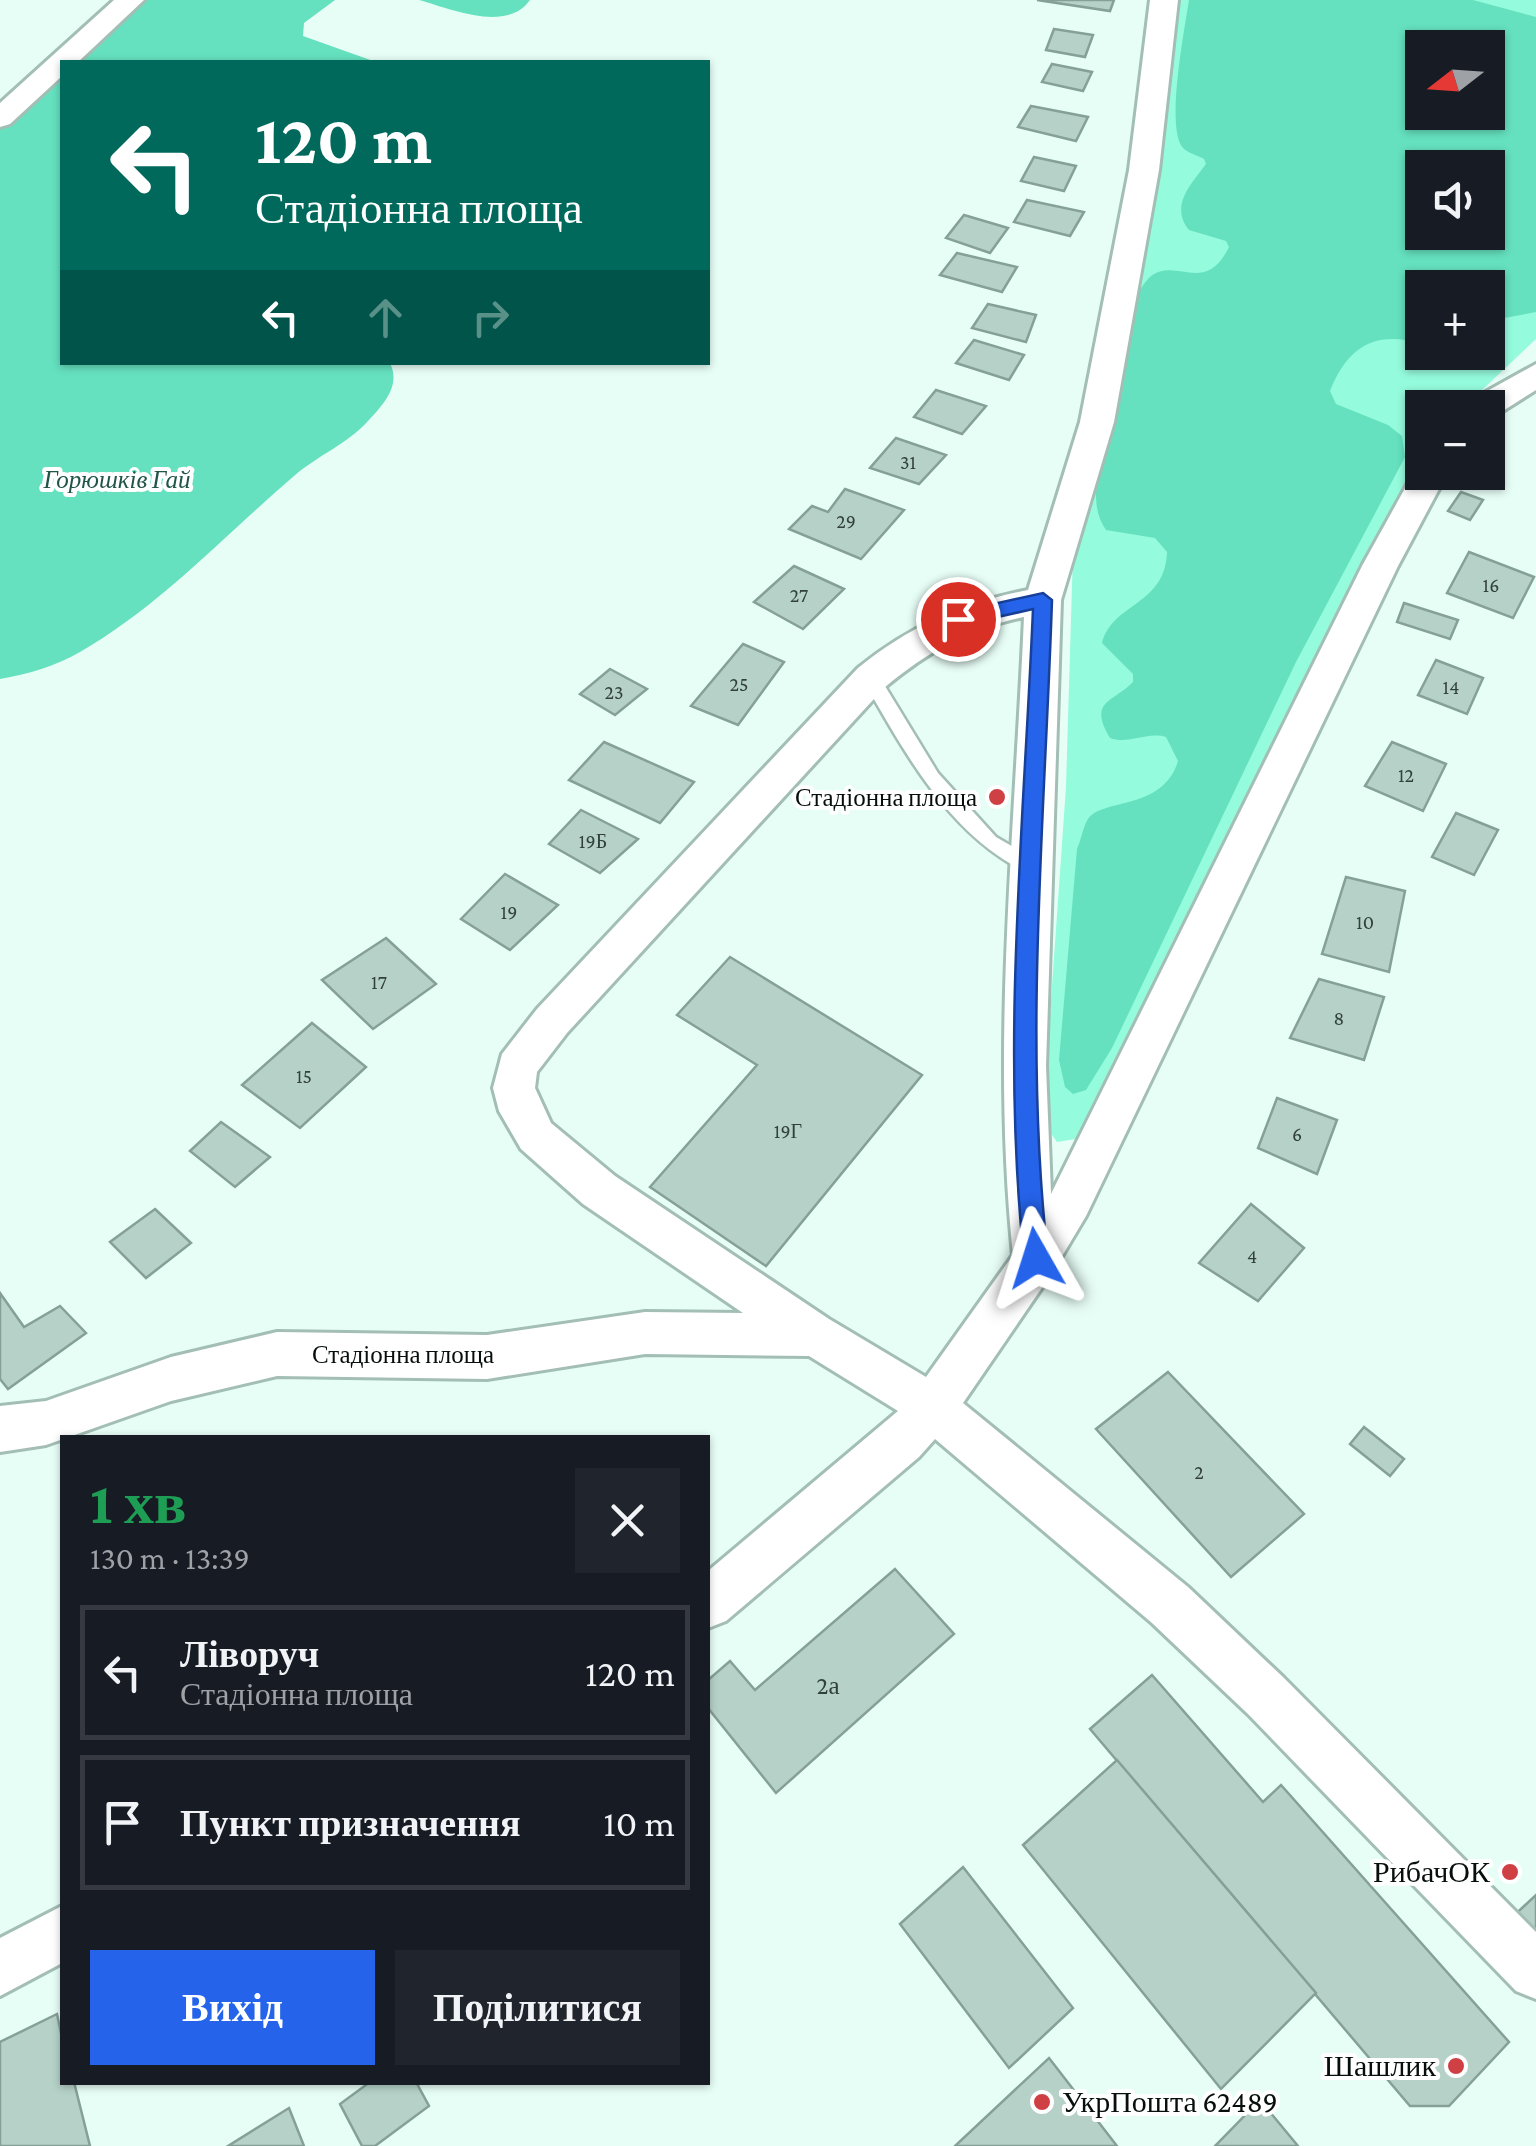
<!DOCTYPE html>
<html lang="uk">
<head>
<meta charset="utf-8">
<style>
	body { margin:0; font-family:"Crimson Pro",serif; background:#20242c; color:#f1f3f6; height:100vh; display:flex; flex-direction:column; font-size:38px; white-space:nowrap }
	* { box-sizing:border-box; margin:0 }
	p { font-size:32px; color:#9ea1a6 }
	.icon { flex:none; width:55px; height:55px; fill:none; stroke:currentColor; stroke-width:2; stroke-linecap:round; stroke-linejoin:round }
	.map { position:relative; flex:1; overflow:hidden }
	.panel { position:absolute; left:60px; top:1435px; width:650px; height:650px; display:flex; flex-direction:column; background:#171b24; border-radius:0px; box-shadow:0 2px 8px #0004 }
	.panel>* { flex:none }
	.banner { position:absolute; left:60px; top:60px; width:650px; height:305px; border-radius:0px; box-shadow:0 2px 8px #0004; background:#00695c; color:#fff; overflow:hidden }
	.needle { width:65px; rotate:253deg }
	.fabs { position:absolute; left:1405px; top:30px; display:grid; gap:20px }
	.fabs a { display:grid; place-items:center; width:100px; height:100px; border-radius:0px; background:#171b24; box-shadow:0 2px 8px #0004; font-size:50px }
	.pin { position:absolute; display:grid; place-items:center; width:85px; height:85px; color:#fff; margin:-42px; border:5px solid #fff; border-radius:50%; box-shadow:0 2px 10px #0007 }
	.me { position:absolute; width:110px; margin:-55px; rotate:354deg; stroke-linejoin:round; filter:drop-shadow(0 0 8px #0008) }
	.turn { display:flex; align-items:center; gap:35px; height:210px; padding:0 30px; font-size:45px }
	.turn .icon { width:130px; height:130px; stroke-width:2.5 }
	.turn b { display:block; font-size:70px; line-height:85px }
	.lanes { display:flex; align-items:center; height:95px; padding:0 30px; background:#0003; justify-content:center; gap:50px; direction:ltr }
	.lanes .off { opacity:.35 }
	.round { display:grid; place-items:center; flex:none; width:105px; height:105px; border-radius:0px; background:#20242c }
	.overview { display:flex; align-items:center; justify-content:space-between; height:170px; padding:0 30px }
	h1 { font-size:60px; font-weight:700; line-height:75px; color:#1e9e55 }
	.action { display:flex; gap:20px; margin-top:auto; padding:20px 30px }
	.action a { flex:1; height:115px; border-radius:0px; background:#2563eb; color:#fff; font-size:40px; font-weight:700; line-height:115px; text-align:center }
	.action a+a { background:#20242c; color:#f1f3f6 }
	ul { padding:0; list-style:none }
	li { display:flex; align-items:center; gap:30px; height:135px; margin:0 20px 15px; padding:0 10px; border:5px solid #363941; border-radius:0px }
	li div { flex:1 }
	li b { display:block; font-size:38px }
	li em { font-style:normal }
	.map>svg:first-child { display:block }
</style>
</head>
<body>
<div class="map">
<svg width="1536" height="2146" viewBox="0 0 1536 2146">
	<rect width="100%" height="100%" fill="#e7fef6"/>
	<!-- green -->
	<path fill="#95fbdd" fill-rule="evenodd" d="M1179,0H1536V339L1464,407L1422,408V462L1372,542L1084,1129L1075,1139L1057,1142L1048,1129L1045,1085L1066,787L1074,519L1155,162ZM1422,48H1488V112H1422ZM1422,168H1488V232H1422ZM1422,288H1488V352H1422Z"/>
	<!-- forest -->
	<g fill="#65e1bf" fill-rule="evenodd">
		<path d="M125,0H335L304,23L303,36L376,62H62V362L390,363C401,385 384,404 368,421C347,444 317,456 294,476C224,536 160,606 80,652C54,667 28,674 0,679V123Z"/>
		<path d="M419,0H530C507,33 451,9 419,0Z"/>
		<path d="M1189,0H1473L1536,17V312L1488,321V288H1422V344C1376,330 1348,346 1330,391L1336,404L1388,425L1402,436L1405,457L1296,662L1112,1048L1086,1090L1073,1094L1065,1087L1059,1060L1077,849C1081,840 1083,827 1088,819C1102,798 1163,811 1178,761L1166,737C1147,731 1129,745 1110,738C1088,701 1112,703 1133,682V674L1102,643C1113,602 1165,606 1167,552L1155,538L1106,530C1094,513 1096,496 1096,475L1136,296C1140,290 1145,281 1151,276C1177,257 1205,296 1229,247L1226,241L1189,230C1169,206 1192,183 1206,164L1204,159C1199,156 1188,153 1183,148C1165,129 1185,27 1189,0ZM1422,48H1488V112H1422ZM1422,168H1488V232H1422Z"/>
	</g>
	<!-- building -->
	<g fill="#b6d2c8" stroke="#85a097" stroke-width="2.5">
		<polygon points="1037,0 1114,0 1110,11"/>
		<polygon points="1054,29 1093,35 1085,57 1046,50"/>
		<polygon points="1052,64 1092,72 1083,91 1042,82"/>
		<polygon points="1031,106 1088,117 1076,141 1018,127"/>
		<polygon points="1034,157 1076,166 1064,191 1021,181"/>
		<polygon points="1027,200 1084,212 1070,236 1014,222"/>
		<polygon points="964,215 1008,228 990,253 946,238"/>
		<polygon points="957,253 1017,267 1002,292 940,275"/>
		<polygon points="988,304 1036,315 1026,342 972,328"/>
		<polygon points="974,340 1024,355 1009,380 956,363"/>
		<polygon points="936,390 986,406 962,434 914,417"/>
		<polygon points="896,438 946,455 919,484 870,468"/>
		<polygon points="845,489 904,510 861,559 789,529 812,506 828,512"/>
		<polygon points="1461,492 1483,500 1470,520 1448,511"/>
		<polygon points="1469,552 1534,577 1513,618 1447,593"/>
		<polygon points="794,566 844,589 803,629 754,602"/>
		<polygon points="1404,603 1458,620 1450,639 1397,622"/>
		<polygon points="743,644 784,662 738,725 691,706"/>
		<polygon points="1436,660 1483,678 1467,714 1418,695"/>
		<polygon points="610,669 647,689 615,715 580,694"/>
		<polygon points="604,742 694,782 660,823 569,780"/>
		<polygon points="1392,742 1446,764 1423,811 1365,786"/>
		<polygon points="581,810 638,839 600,873 549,844"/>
		<polygon points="1456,813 1498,830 1474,875 1432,857"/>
		<polygon points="505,874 558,905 510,950 461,919"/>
		<polygon points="1346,877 1405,891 1389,972 1322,954"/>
		<polygon points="386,938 436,984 373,1029 322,980"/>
		<polygon points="730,957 922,1075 766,1266 650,1187 757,1065 677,1015"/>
		<polygon points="1319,979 1384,997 1364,1060 1290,1038"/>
		<polygon points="312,1023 366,1067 300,1128 242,1085"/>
		<polygon points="1277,1098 1337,1120 1317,1174 1258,1148"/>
		<polygon points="221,1122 270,1157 235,1187 190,1151"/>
		<polygon points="1251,1204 1304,1248 1258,1301 1199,1263"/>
		<polygon points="155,1209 191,1243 146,1278 110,1242"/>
		<polygon points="0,1293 24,1327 60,1306 86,1333 8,1389 0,1379"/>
		<polygon points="1168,1372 1304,1514 1231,1577 1096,1429"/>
		<polygon points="1364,1427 1404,1459 1390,1476 1350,1444"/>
		<polygon points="895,1569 954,1634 776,1793 708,1708 708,1680 730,1661 755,1690"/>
		<polygon points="1152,1675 1263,1802 1281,1785 1509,2042 1449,2106 1410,2106 1090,1729"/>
		<polygon points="1117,1760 1316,1993 1221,2089 1023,1845"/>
		<polygon points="963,1867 1073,2008 1009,2068 900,1924"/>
		<polygon points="1536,1895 1536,1956 1507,1922"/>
		<polygon points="57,2014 62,2038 62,2082 74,2082 90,2146 0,2146 0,2042"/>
		<polygon points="1049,2058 1117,2146 955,2146"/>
		<polygon points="370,2082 416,2082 429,2106 375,2146 362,2146 340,2104"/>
		<polygon points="1260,2100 1298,2146 1215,2146"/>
		<polygon points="289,2108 304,2146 228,2146"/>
	</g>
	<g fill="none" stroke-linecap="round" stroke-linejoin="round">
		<defs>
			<path id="lane" d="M871,672L877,673L938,773L996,837L1039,862L1041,867L1039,872C1027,875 1021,869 1011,864C942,823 901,746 862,678Z"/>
			<g id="street">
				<polygon points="114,0 144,0 78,62 62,62 62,76 10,124 0,127 0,103"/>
				<path d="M1150,0H1178L1159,170L1114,422L1061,600L1046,1066L1051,1194L1362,566L1414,472L1422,463V472H1448L1398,566L1086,1216L1052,1273L963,1403L1188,1587L1284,1678L1536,1932V1999L1516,1991L1248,1714L1152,1623L935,1439L919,1457L726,1621L708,1628V1571L898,1411L809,1356L645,1354L487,1379L277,1376L171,1401L46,1445L0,1452V1406L46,1401L171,1357L277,1332L487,1335L645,1312L743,1313L583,1204L521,1149L499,1111L493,1088L502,1054L537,1009L858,668C910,626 962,603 1028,590L1080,422L1129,170ZM1024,617C1015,828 991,1044 1013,1255L926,1377L829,1319L615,1176L551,1123L535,1088L537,1072L567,1033L884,688C927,652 969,628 1024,617Z"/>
				<polygon points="1536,364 1536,390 1495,416 1488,418 1488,408 1467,408 1471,400"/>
				<polygon points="62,1906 62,1963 0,1996 0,1938"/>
			</g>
		</defs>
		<!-- lane casing -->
		<use href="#lane" stroke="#a3beb5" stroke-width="5"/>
		<!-- street casing -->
		<use href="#street" stroke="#a3beb5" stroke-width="6"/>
		<!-- lane -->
		<use href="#lane" fill="#fff" fill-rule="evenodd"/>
		<!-- street -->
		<use href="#street" fill="#fff" fill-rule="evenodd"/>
	</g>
	<!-- route -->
	<path fill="#2563eb" stroke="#184099" stroke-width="2.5" d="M1043,593L1052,600C1045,817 1023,1042 1048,1258L1045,1266L1036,1269L1027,1266L1024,1258C1001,1044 1024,824 1033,609L958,626L948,619L958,612Z"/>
	<!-- markers -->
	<g fill="#cf4045" stroke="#fff" stroke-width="4">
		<circle cx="997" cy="797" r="10"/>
		<circle cx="1510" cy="1872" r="10"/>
		<circle cx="1456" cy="2066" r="10"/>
		<circle cx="1042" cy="2102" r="10"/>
	</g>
	<g text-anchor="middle" stroke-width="8" stroke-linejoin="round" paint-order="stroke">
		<!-- number labels -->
		<g font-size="20" fill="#32403b">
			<text x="908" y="469">31</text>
			<text x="846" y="528">29</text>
			<text x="1491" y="592">16</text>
			<text x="799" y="602">27</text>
			<text x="739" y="691">25</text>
			<text x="1451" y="694">14</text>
			<text x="614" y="699">23</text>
			<text x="1406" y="782">12</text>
			<text x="593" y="848">19Б</text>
			<text x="509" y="919">19</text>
			<text x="1365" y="929">10</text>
			<text x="379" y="989">17</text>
			<text x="1339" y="1025">8</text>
			<text x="304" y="1083">15</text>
			<text x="788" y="1138">19Г</text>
			<text x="1297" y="1141">6</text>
			<text x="1252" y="1263">4</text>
			<text x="1199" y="1479">2</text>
		</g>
		<!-- park labels -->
		<g font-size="25" font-style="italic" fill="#215547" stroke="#fff">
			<text x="117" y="488">Горюшків Гай</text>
		</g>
		<!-- poi labels -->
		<g font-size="25" fill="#060f0c" stroke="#fff" text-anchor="end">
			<text x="977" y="806">Стадіонна площа</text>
		</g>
		<!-- street labels -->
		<g font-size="25" fill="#060f0c" stroke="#fff">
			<text x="403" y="1363">Стадіонна площа</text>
		</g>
		<!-- near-number labels -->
		<g font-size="25" fill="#32403b">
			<text x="828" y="1694">2а</text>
		</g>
		<!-- near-poi labels -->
		<g font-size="30" fill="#060f0c" stroke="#fff" text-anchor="end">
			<text x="1490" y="1882">РибачОК</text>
			<text x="1436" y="2076">Шашлик</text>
			<text x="1062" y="2112" text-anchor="start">УкрПошта 62489</text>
		</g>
	</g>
</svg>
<div class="fabs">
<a><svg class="needle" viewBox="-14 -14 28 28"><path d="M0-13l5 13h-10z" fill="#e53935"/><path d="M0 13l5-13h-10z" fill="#9ea1a6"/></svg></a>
<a><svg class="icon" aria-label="sound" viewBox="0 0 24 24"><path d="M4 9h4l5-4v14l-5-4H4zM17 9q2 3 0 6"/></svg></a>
<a>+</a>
<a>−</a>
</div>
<div class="pin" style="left:958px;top:619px;background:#d93025"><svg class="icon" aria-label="arrive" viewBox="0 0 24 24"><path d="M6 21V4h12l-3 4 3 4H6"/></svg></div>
<svg class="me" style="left:1036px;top:1258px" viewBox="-20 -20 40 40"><path d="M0-17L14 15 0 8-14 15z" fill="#2563eb" stroke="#fff" stroke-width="4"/></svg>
<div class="banner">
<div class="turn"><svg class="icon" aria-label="left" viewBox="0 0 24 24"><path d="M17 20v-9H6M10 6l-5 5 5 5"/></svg><div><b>120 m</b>Стадіонна площа</div></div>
<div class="lanes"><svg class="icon" aria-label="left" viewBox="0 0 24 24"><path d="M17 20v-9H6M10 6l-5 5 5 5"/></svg><svg class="icon off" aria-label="ahead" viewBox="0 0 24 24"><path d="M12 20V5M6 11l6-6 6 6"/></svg><svg class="icon off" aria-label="right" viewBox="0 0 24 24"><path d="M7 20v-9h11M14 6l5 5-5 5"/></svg></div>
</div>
<section class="panel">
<div class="overview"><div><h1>1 хв</h1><p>130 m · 13:39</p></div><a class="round"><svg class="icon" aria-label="close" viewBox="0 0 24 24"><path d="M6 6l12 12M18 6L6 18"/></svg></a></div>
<ul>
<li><svg class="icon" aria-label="left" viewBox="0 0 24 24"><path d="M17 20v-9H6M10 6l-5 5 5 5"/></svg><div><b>Ліворуч</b><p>Стадіонна площа</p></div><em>120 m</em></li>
<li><svg class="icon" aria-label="arrive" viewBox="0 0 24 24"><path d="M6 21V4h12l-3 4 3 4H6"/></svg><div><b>Пункт призначення</b></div><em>10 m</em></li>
</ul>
<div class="action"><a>Вихід</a><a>Поділитися</a></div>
</section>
</div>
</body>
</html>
